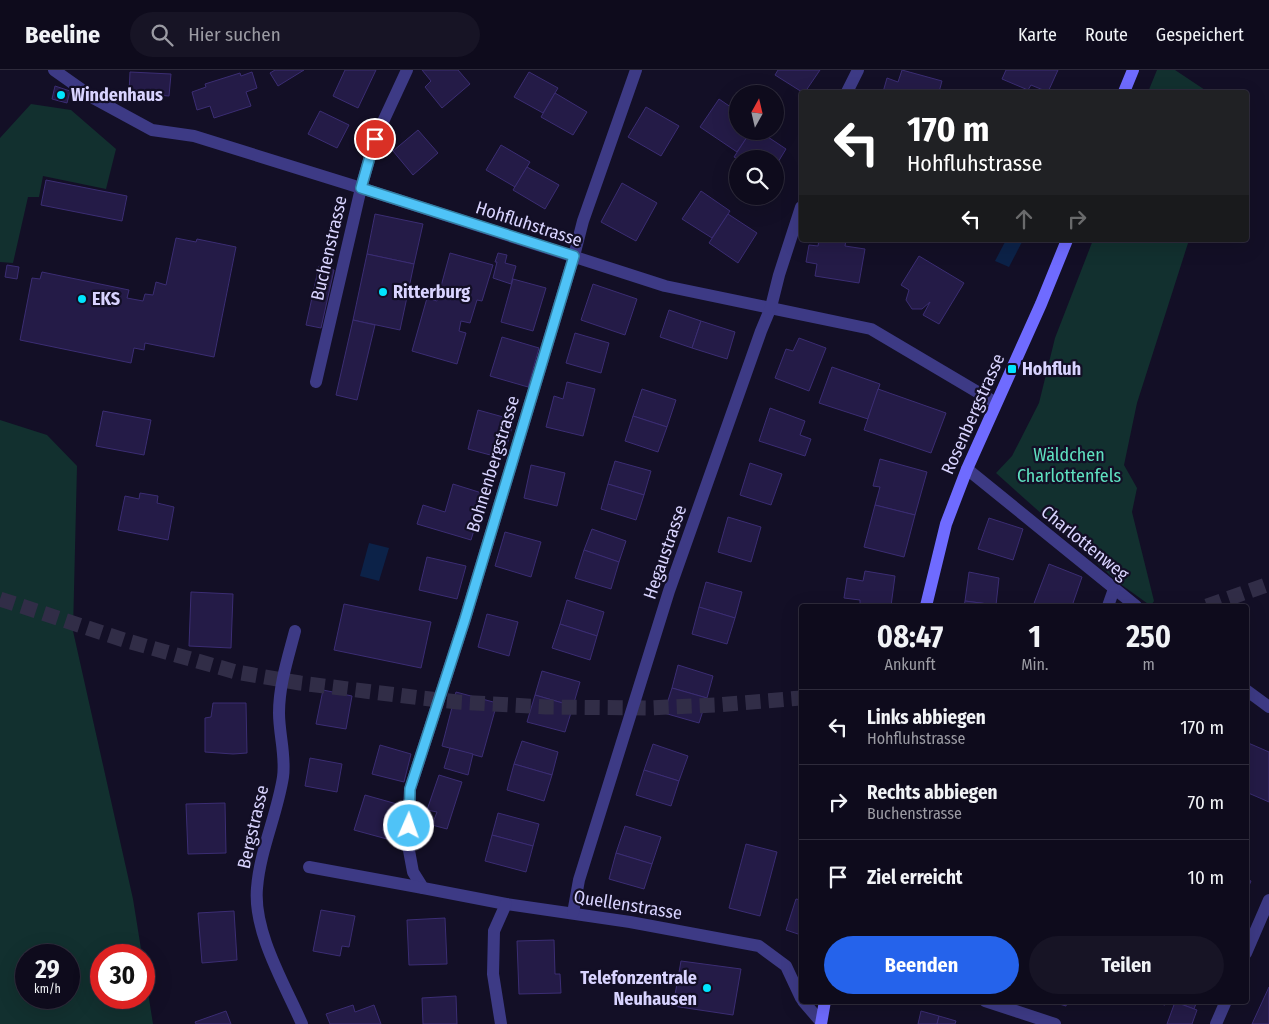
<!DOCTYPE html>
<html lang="de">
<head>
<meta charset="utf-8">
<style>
	body { margin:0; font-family:"Fira Sans Condensed",sans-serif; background:#171425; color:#f1f3f6; height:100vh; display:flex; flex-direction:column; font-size:19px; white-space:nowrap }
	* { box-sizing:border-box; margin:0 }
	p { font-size:16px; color:#9b9ba3 }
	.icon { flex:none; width:28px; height:28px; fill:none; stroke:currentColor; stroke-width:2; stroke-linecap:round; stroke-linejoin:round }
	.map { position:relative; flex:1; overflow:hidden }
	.panel { position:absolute; left:799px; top:534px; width:450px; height:400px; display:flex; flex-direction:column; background:#0e0b1c; border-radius:5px; box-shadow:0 5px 20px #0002,0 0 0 1px #2e2b3b }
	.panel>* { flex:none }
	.banner { position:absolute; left:799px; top:20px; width:450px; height:152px; border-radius:5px; box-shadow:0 5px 20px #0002,0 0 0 1px #2e2b3b; background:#202124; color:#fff; overflow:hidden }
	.needle { width:32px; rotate:8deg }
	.tools { position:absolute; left:729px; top:15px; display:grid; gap:10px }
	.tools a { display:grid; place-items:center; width:55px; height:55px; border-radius:50%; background:#0e0b1c; box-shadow:0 5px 20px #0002,0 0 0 1px #2e2b3b; font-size:25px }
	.speed { position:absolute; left:15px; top:874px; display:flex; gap:10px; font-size:25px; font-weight:700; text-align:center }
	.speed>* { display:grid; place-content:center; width:65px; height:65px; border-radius:50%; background:#0e0b1c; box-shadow:0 5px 20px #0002,0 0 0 1px #2e2b3b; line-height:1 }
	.speed small { font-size:12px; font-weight:400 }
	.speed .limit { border:8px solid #d22; background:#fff; color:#111 }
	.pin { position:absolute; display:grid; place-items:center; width:42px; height:42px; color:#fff; margin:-21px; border:2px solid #fff; border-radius:50%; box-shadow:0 1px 5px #0007 }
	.me { position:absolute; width:55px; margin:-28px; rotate:2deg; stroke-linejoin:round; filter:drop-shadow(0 0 4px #0008) }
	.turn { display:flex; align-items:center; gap:18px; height:105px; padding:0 25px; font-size:22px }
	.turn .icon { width:65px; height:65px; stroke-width:2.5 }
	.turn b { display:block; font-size:35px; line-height:42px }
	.lanes { display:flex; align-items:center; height:48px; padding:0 25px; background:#0003; justify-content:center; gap:25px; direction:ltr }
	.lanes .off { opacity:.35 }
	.eta { display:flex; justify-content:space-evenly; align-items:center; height:85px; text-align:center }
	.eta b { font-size:30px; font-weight:700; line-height:35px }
	.button { display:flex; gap:10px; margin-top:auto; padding:10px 25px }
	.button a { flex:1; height:58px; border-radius:30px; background:#2563eb; color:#fff; font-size:20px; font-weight:700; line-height:58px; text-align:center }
	.button a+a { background:#171425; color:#f1f3f6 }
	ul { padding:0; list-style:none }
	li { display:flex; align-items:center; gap:15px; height:75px; padding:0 25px; border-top:1px solid #2e2b3b }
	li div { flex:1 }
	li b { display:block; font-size:19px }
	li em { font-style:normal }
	header { display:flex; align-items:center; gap:30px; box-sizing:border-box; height:70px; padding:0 25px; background:#0e0b1c; border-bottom:1px solid #2e2b3b }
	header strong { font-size:24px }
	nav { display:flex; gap:28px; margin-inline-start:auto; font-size:18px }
	.search { width:350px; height:45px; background:#171425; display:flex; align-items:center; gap:12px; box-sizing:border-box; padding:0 18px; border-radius:28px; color:#9b9ba3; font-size:19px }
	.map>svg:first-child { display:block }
</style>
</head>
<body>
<header>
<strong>Beeline</strong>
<div class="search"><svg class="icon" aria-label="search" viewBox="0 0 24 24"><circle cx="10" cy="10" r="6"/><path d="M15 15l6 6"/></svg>Hier suchen</div>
<nav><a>Karte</a><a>Route</a><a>Gespeichert</a></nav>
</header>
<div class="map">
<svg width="1269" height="954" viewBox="0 0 1269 954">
	<rect width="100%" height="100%" fill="#130f26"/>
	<!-- green -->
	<g fill="#12302f" fill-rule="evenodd">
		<polygon points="1157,0 1175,0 1208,22 1148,22"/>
		<polygon points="31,34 71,40 116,79 106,119 43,106 39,127 28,127 13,193 0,192 0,68"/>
		<polygon points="1093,170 1189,170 1137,333 1124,395 1137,418 1132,442 1154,531 1151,536 1119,513 996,403 1012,386 1039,333 1055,268"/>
		<path d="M0,350L47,365L77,396L73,561L133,829L142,885H101V928H144V897L153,954H0ZM26,885H69V928H26Z"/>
	</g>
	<!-- water -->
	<g fill="#0c2248">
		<polygon points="1006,170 1018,170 1022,172 1009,197 995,191"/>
		<polygon points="369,473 389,478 379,511 360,506"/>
	</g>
	<!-- building -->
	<g fill="#241b47" stroke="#3b2d73">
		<polygon points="275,0 304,0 278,16 270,3"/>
		<polygon points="345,0 376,0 358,38 333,26"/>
		<polygon points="422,0 458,0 470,14 442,38 425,17 431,11"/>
		<polygon points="778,0 820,0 805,22 802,22 775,5"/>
		<polygon points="902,0 942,11 939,22 883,22 887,8 898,12"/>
		<polygon points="1006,0 1058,0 1048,22 1031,15 1028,20 1002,9"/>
		<polygon points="130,2 171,4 169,26 129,23"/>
		<polygon points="252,2 257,18 246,22 251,36 214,48 210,36 197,40 192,22 206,17 205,14 240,3 241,6"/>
		<polygon points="529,2 558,18 543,43 514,27"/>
		<polygon points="55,16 70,21 67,33 52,29"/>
		<polygon points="555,23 587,42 573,65 541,47"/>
		<polygon points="719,29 738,42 738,61 751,61 737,82 700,57"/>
		<polygon points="646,37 679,56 661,86 628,67"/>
		<polygon points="320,41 349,55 337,78 308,64"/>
		<polygon points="418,60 438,83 413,105 393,81"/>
		<polygon points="751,61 759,61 786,79 775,97 775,89 738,89 734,87"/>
		<polygon points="501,75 530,92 515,117 486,100"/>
		<polygon points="527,97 559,115 545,139 513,120"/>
		<polygon points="46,110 127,126 122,151 41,135"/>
		<polygon points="622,113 657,133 636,171 601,152"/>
		<polygon points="701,121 730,141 712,168 682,149"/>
		<polygon points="375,144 423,154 414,194 367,184"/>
		<polygon points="728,144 757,163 738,193 709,173"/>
		<polygon points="176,168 196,172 197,169 236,177 214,287 145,273 144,280 134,278 131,293 20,270 32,208 40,209 42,202 129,220 127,228 143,231 145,224 153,225 156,212 166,215"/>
		<polygon points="819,170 846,170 845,176 865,179 859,213 815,206 817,194 806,192 809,175 818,176"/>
		<polygon points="450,183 493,195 482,231 477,230 470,253 461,251 459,261 466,263 457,294 412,281 427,228 437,231"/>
		<polygon points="498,183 507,185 505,193 516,196 511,214 493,208 497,192 495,192"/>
		<polygon points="367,184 414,194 400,260 353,250"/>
		<polygon points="919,186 964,213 939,254 923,245 930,232 922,239 912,239 906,230 909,220 901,215"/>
		<polygon points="7,195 19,197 17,209 5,207"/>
		<polygon points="319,196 334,200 321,258 306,255"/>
		<polygon points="513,209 546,218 533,261 501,252"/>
		<polygon points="593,214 637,229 625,265 581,250"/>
		<polygon points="669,240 701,251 692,278 660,267"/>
		<polygon points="353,250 375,255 357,330 336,325"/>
		<polygon points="701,251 735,262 727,289 692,278"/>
		<polygon points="575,263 609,273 601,303 566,293"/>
		<polygon points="502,267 539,278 528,317 490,306"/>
		<polygon points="799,268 826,278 809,321 775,308 786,279 793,281"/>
		<polygon points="832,297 880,314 868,349 819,333"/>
		<polygon points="567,312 595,319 583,366 546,357 554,326 563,329"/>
		<polygon points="642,319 676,330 667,357 633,346"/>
		<polygon points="878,319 946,343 931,383 864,360"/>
		<polygon points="770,338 805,351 800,365 811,369 805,386 759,371"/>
		<polygon points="478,340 514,350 505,382 496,379 494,386 468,379"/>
		<polygon points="103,341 151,350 144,385 96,376"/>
		<polygon points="633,346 667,357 658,382 625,371"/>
		<polygon points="880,389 927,402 915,445 875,435 880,417 873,416"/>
		<polygon points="615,391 651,401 644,425 608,414"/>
		<polygon points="750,393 782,404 771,435 740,425"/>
		<polygon points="531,395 565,403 557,436 524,428"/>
		<polygon points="453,414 485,424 471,470 417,454 423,435 445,442"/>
		<polygon points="608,414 644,425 636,450 601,439"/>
		<polygon points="140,423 158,426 157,433 174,437 168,470 118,460 125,426 139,429"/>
		<polygon points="875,435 915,445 904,487 864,477"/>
		<polygon points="728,447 761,457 751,492 718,482"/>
		<polygon points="989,448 1023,459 1013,490 978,479"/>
		<polygon points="592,459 626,471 619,492 584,480"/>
		<polygon points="505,462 541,472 531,507 495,496"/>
		<polygon points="584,480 619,492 611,519 575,508"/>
		<polygon points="427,487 466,496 457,529 419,520"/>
		<polygon points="1049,494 1082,507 1072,536 1033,536"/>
		<polygon points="865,501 895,506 891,536 860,536 860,530 844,528 847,508 863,511"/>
		<polygon points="969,502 999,508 996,535 965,531"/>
		<polygon points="706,512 742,522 735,548 699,537"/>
		<polygon points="191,522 233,524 231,578 189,576"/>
		<polygon points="567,530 604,542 597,566 560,554"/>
		<polygon points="965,531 996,535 996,536 964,536"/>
		<polygon points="344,534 431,552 421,598 334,580"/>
		<polygon points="699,537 735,548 727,574 692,564"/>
		<polygon points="487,544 518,552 509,586 478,577"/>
		<polygon points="560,554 597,566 590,590 552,578"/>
		<polygon points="678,595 713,606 707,628 672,618"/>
		<polygon points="542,601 580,612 573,636 535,625"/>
		<polygon points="672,618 707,628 699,653 664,643"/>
		<polygon points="323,620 352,626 346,659 316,654"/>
		<polygon points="456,622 497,633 482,687 442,676"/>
		<polygon points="535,625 573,636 565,662 527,652"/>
		<polygon points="213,633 246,633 247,683 233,684 205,682 205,648 211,647"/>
		<polygon points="522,671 558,682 552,705 514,694"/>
		<polygon points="1246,672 1269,682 1269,732 1246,722"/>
		<polygon points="653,674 688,686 679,711 644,700"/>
		<polygon points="380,675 411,684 404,712 372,704"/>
		<polygon points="450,678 473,684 468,705 444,698"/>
		<polygon points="310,688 342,694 337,722 305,716"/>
		<polygon points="514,694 552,705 544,731 507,720"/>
		<polygon points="644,700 679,711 671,736 636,725"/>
		<polygon points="439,705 462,712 447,759 432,755 437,742 427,740"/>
		<polygon points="365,725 397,734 387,769 354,760"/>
		<polygon points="225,733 226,783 188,784 186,734"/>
		<polygon points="498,743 539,754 533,776 492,765"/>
		<polygon points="625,756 661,767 652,794 616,783"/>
		<polygon points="492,765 533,776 526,802 485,791"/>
		<polygon points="746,774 777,782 760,846 729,838"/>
		<polygon points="616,783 652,794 644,819 609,809"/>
		<polygon points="1246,809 1251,811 1246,823"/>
		<polygon points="796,829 801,830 801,865 786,860"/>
		<polygon points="321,840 355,846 349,877 342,876 340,886 313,881"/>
		<polygon points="234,841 237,890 202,893 198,843"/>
		<polygon points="445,848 447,894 409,895 407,850"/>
		<polygon points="554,870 555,904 560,904 561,923 519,924 517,871"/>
		<polygon points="681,891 741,899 733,945 673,936"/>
		<polygon points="1269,917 1269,954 1252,954"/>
		<polygon points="456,926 457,954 423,954 422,928"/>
		<polygon points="1049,931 1067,931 1066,936"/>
		<polygon points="1149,931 1166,931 1165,935"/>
		<polygon points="1173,931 1197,931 1194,939"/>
		<polygon points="1175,932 1197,940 1192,954 1167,954"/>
		<polygon points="353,935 355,942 374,935 381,954 330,954 326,944"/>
		<polygon points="226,941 231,954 196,954 195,952"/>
		<polygon points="921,941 939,946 937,954 918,954"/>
		<polygon points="939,946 956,951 955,954 937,954"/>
	</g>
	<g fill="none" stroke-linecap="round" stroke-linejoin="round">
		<!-- highway-tunnel -->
		<g stroke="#312d47" stroke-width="15" stroke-dasharray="15 8" stroke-linecap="butt">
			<polyline points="0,529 124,570 236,602 300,613 421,628 458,632 546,637 647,638 717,635 801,628"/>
			<polyline points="1207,536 1269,514"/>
		</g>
		<!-- street -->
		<g stroke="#3d3a85" stroke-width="12">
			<polyline points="54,0 95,29 152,60 194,66 361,118 665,216 871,259 996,333"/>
			<polyline points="636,0 583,151 574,186 465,549 410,719 408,775 413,802 423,818 506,834 630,852 759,876 786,896 801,928"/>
			<polyline points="847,22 858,0"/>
			<polyline points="316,312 361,118 375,69 407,0"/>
			<polyline points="967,399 1136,536"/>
			<polyline points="1108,536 1114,519"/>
			<path d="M295,561C288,588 279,615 279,643C279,664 286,686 283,707C277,745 260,780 257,818C253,862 285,915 302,954"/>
			<polyline points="1246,620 1269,637"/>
			<polyline points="309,797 423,818"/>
			<polyline points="573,843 579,810 669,521 761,261 771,237 779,205 801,137"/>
			<polyline points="1246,883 1269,830"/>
			<polyline points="803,931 821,952"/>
			<polyline points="985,931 1055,954"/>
			<polyline points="501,954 493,904 494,861 506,834"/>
			<polyline points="1216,954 1226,931"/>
		</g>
		<!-- secondary -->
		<g stroke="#6f6bff" stroke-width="12">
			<polyline points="1124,22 1133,0"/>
			<polyline points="926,536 946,454 967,399 1041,234 1067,170"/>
			<polyline points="821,954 825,931"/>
		</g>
	</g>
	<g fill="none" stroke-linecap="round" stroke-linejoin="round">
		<defs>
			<polyline id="route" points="375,69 361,118 574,186 465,549 410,719 409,756"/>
		</defs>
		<!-- route casing -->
		<use href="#route" stroke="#337fa1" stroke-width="12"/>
		<!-- route -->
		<use href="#route" stroke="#4fc3f7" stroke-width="9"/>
	</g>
	<!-- markers -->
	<g fill="#00e5ff" stroke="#130f26" stroke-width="2">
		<circle cx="61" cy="25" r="5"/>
		<circle cx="383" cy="222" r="5"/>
		<circle cx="82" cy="229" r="5"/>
		<rect x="1007" y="294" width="10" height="10" rx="2.5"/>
		<circle cx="707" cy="918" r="5"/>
	</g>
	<g text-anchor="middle" stroke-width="4.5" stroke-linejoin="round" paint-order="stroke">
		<!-- poi labels -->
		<g font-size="18" font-weight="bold" fill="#d9d4ff" stroke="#130f26" text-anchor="start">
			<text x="71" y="31">Windenhaus</text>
			<text x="393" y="228">Ritterburg</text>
			<text x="92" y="235">EKS</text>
			<text x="1022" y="305">Hohfluh</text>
			<text x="697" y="914" text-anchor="end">Telefonzentrale<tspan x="697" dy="21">Neuhausen</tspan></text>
		</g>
		<!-- street labels -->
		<g font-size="18" fill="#d9d4ff" stroke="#130f26">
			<text transform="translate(529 154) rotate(18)" y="6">Hohfluhstrasse</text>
			<text transform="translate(329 178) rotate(-77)" y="6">Buchenstrasse</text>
			<text transform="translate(973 344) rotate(-66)" y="6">Rosenbergstrasse</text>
			<text transform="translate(493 394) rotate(-73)" y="6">Bohnenbergstrasse</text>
			<text transform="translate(1085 473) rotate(39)" y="6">Charlottenweg</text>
			<text transform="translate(665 482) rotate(-71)" y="6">Hegaustrasse</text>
			<text transform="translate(253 757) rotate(-77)" y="6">Bergstrasse</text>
			<text transform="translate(628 835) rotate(9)" y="6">Quellenstrasse</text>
		</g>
		<!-- park labels -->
		<g font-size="18" fill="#5fe0c0" stroke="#130f26">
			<text x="1069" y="391">Wäldchen<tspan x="1069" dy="21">Charlottenfels</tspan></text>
		</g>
	</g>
</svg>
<div class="tools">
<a><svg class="needle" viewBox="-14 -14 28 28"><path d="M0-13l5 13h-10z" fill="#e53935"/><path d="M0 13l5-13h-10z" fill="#9b9ba3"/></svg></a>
<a><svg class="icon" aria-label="search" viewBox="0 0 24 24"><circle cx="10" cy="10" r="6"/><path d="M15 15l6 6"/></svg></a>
</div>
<div class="speed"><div>29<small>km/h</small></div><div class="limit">30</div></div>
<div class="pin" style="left:375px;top:69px;background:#d93025"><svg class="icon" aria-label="arrive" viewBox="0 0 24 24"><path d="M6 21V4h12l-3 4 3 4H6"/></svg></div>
<svg class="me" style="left:409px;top:756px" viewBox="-20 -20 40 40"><circle r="17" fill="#4fc3f7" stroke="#fff" stroke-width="3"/><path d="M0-11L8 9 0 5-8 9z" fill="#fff"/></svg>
<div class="banner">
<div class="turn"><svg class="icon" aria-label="left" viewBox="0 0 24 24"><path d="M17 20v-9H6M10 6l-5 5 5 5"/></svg><div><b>170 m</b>Hohfluhstrasse</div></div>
<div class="lanes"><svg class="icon" aria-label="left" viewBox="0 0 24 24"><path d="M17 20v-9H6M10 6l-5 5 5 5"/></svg><svg class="icon off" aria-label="ahead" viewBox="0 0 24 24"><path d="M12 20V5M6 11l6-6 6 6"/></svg><svg class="icon off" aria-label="right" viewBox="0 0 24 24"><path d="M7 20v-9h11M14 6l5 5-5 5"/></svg></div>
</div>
<section class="panel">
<div class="eta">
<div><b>08:47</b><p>Ankunft</p></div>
<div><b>1</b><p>Min.</p></div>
<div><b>250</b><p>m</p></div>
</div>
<ul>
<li><svg class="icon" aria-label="left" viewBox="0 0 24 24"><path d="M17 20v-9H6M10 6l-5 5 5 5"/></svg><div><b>Links abbiegen</b><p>Hohfluhstrasse</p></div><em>170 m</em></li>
<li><svg class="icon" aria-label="right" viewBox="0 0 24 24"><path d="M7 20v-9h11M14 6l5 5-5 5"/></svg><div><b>Rechts abbiegen</b><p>Buchenstrasse</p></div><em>70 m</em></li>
<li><svg class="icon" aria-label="arrive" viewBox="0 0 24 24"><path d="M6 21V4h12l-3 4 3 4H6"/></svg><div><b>Ziel erreicht</b></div><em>10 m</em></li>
</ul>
<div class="button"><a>Beenden</a><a>Teilen</a></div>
</section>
</div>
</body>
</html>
